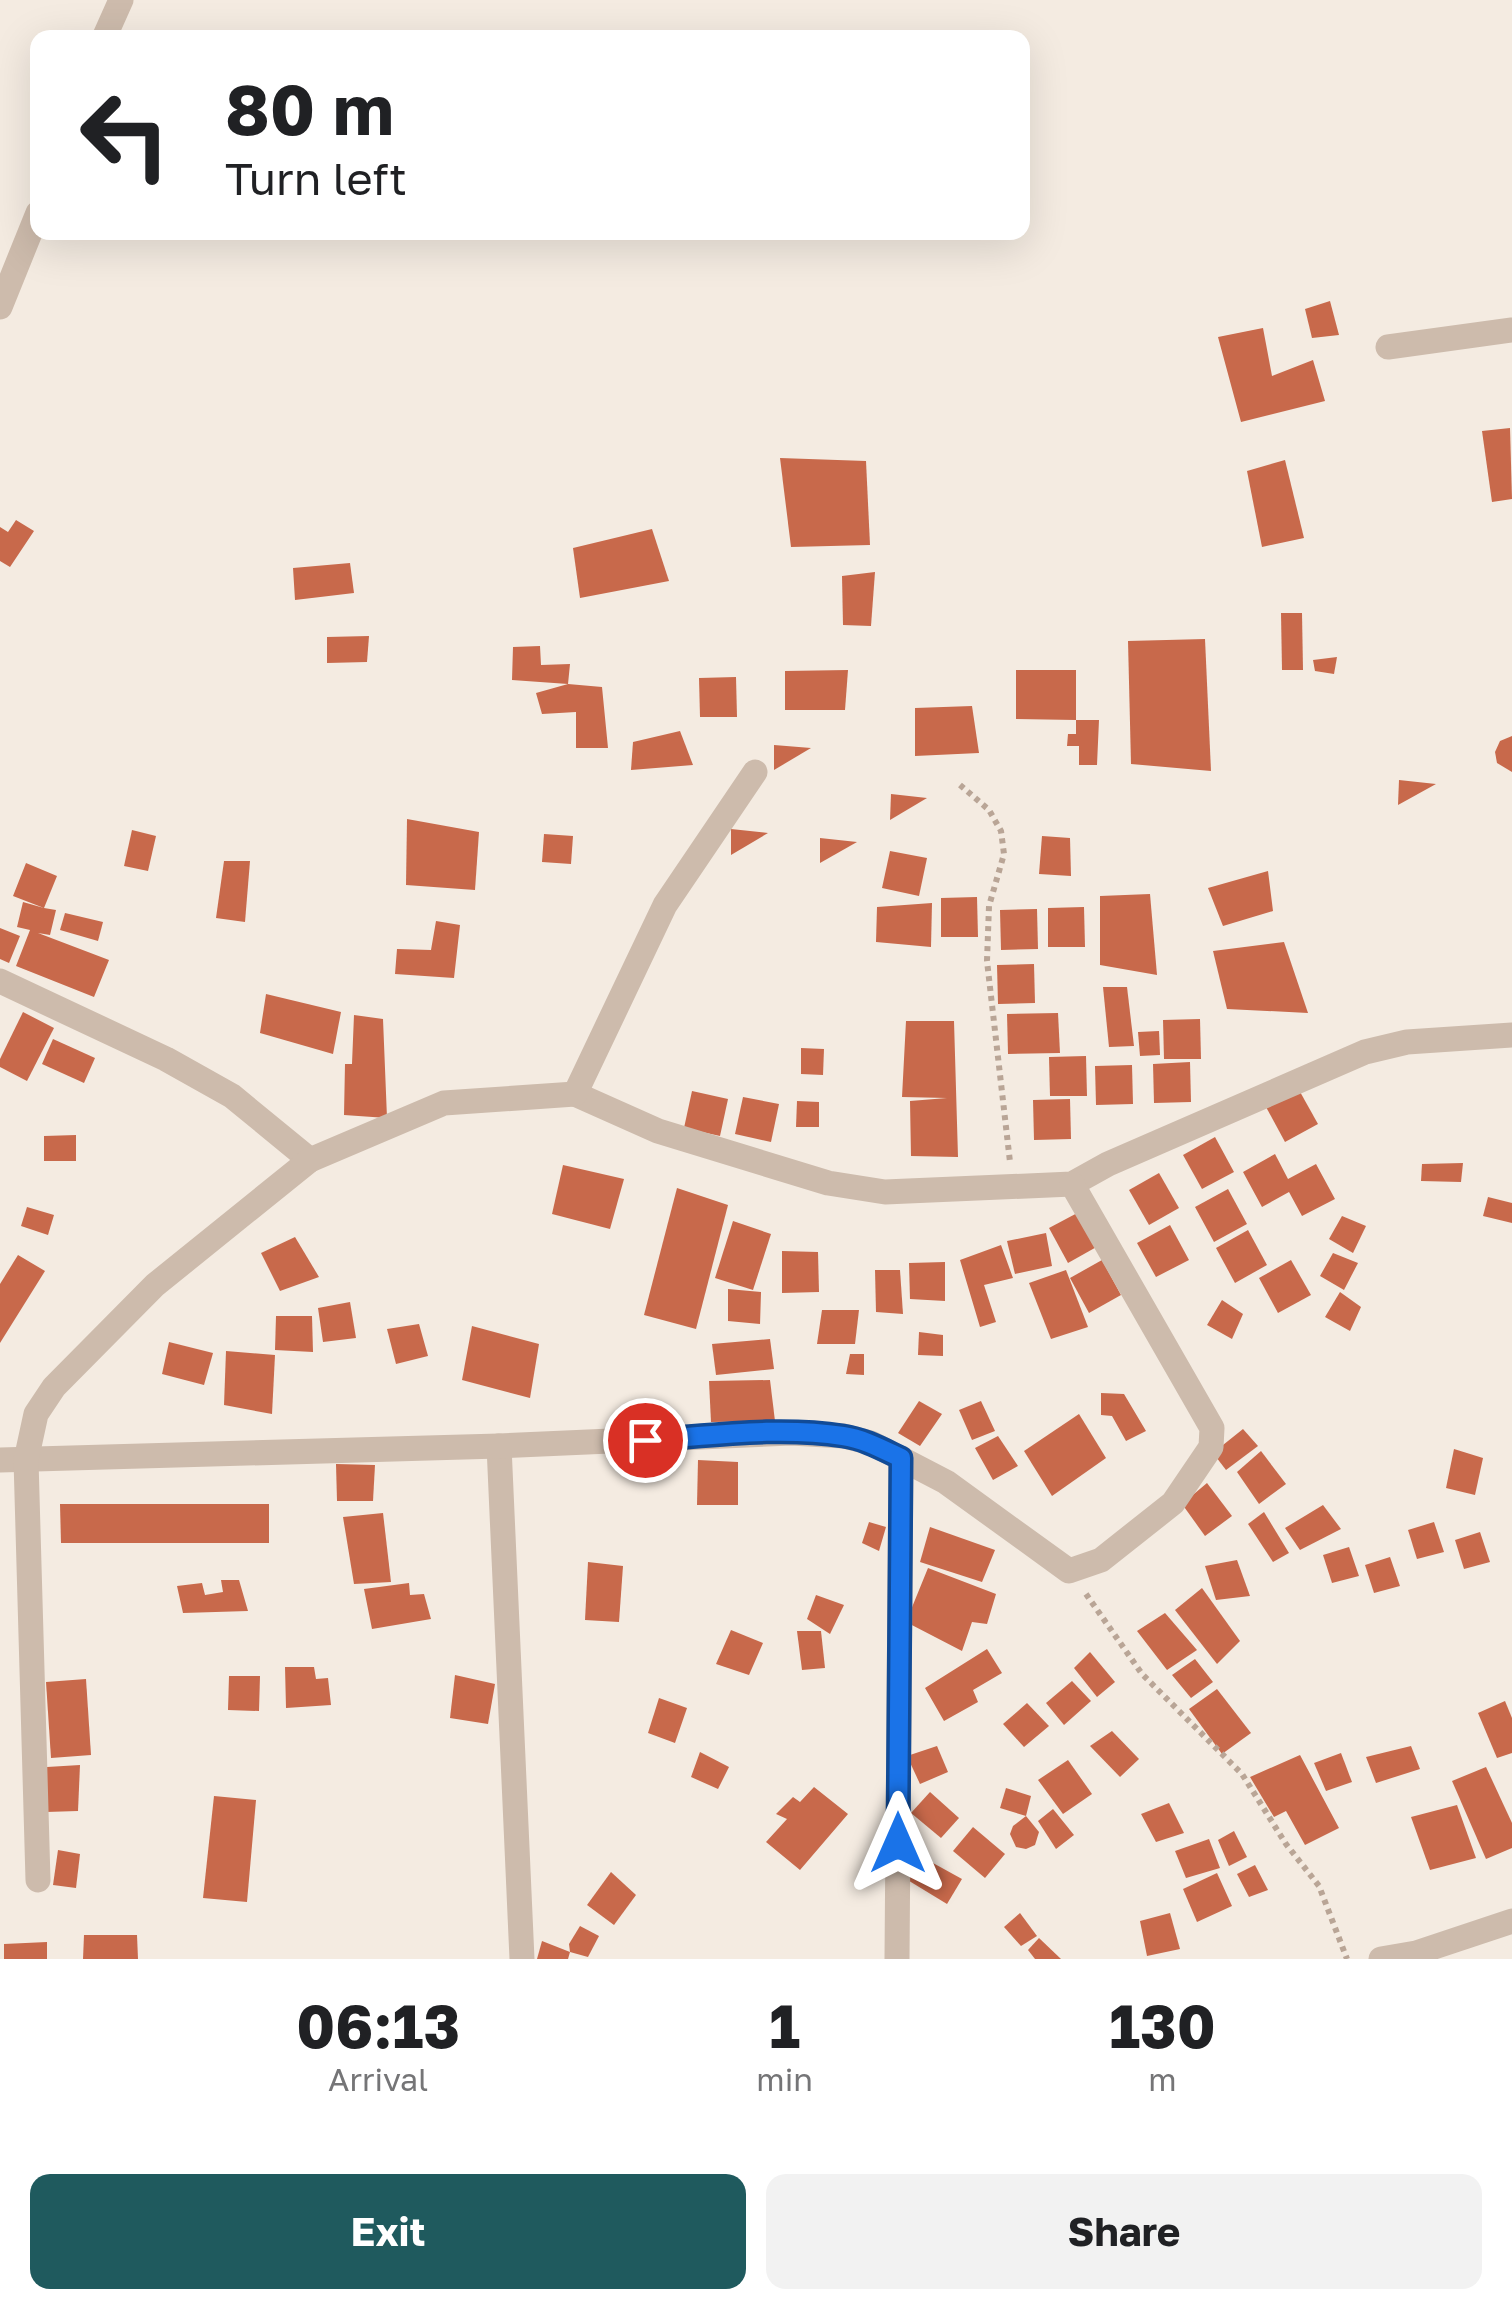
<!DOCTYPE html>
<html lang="en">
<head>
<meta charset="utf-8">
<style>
	body { margin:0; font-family:"Golos Text",sans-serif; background:#f2f2f2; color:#202124; height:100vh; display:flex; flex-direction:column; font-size:38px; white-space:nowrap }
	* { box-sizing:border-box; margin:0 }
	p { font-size:32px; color:#757577 }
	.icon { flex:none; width:55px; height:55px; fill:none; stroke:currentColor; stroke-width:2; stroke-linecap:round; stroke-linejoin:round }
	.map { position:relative; height:1959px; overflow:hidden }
	.panel { display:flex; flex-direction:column; background:#fff; flex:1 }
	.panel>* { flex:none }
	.hud { position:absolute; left:30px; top:30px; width:1000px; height:210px; border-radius:20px; box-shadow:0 10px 40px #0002; background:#fff; color:#202124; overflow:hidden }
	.pin { position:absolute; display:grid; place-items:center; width:85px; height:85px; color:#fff; margin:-42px; border:5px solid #fff; border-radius:50%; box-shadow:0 2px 10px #0007 }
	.me { position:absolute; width:110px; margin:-55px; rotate:0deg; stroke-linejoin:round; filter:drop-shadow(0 0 8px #0008) }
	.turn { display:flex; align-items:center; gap:35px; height:210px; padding:0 30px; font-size:45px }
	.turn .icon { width:130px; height:130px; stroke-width:2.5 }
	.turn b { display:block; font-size:70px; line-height:85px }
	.eta { display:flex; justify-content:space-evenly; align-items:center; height:170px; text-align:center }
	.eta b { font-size:60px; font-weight:700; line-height:70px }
	.action { display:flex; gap:20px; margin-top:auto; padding:20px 30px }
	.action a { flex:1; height:115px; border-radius:20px; background:#1f5a5e; color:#fff; font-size:40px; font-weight:700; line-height:115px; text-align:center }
	.action a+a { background:#f2f2f2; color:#202124 }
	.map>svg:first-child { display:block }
</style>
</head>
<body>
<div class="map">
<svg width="1512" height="1959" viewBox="0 0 1512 1959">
	<rect width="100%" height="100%" fill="#f4ebe1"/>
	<!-- building -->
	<g fill="#c8694b">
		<polygon points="1330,301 1339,335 1312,338 1305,309"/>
		<polygon points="1263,328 1272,376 1313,360 1325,401 1241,422 1218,337"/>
		<polygon points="1510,428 1512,499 1492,502 1482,431"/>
		<polygon points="780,458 866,461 870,545 791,547"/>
		<polygon points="1285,460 1304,538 1262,547 1247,471"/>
		<polygon points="16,520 34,531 10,567 0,561 0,527 8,532"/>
		<polygon points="652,529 669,581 580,598 573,548"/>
		<polygon points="350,563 354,593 295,600 293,568"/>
		<polygon points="875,572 871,626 843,625 842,576"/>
		<polygon points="1281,613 1302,613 1303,670 1282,670"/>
		<polygon points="369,636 367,662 327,663 327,637"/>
		<polygon points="1205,639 1211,771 1131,764 1128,641"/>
		<polygon points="540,646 541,665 570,664 568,684 512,680 513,647"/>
		<polygon points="1337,657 1334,674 1315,671 1313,660"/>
		<polygon points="848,670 845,710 785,710 785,671"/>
		<polygon points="1016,670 1076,670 1076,720 1016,719"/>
		<polygon points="736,677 737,717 700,717 699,678"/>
		<polygon points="568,684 602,687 608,748 576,748 576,712 542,714 536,693"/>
		<polygon points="972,706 979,753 915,756 915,708"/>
		<polygon points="1076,720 1099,720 1097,765 1079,765 1079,746 1067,746 1068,734 1076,734"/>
		<polygon points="680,731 693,765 631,770 633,742"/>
		<polygon points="1512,736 1512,772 1497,763 1495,752 1500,741"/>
		<polygon points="774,745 811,748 774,770"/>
		<polygon points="1399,780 1436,784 1398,805"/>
		<polygon points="891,794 927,798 890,820"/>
		<polygon points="407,819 479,832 475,890 406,885"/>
		<polygon points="731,829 768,833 731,855"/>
		<polygon points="132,830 156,836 148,871 124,866"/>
		<polygon points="544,834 573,836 571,864 542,862"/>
		<polygon points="1042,836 1070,838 1071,876 1039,874"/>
		<polygon points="820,838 857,842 820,863"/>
		<polygon points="890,851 927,858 919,896 882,888"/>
		<polygon points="224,861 250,861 245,922 216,918"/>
		<polygon points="26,863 57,876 44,908 56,910 50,935 38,933 109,960 94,997 16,966 30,930 17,927 23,902 44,908 13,896"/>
		<polygon points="1268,871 1273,911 1223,926 1208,888"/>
		<polygon points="1150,894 1157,975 1100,965 1100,896"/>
		<polygon points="977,897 978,937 941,937 941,898"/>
		<polygon points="932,903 931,947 876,942 877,907"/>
		<polygon points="1084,907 1085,947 1048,947 1048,908"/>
		<polygon points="1037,909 1038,949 1001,950 1000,910"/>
		<polygon points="65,913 103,922 98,941 60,930"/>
		<polygon points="436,921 460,925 454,978 395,974 397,949 431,950"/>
		<polygon points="0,928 20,936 9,963 0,959"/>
		<polygon points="1284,942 1308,1013 1227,1009 1213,951"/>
		<polygon points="1034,964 1035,1003 998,1004 997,965"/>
		<polygon points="1103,987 1127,987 1134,1046 1109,1047"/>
		<polygon points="266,994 341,1012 333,1054 260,1033"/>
		<polygon points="23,1012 54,1028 27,1081 0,1067 0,1059"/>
		<polygon points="1058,1013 1060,1053 1008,1054 1007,1014"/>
		<polygon points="354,1015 383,1019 387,1118 344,1115 345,1064 352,1064"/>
		<polygon points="1200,1019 1201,1059 1164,1059 1163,1020"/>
		<polygon points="906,1021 954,1021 958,1157 911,1156 910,1101 947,1098 902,1097"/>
		<polygon points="1159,1031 1160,1055 1140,1056 1138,1032"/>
		<polygon points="53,1039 95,1058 84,1083 42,1064"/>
		<polygon points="801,1048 824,1049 823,1075 801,1074"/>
		<polygon points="1086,1056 1087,1096 1050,1096 1049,1057"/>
		<polygon points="1190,1062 1191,1102 1154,1103 1153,1064"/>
		<polygon points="1132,1065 1133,1104 1096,1105 1095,1066"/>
		<polygon points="1299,1090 1318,1124 1285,1142 1266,1107"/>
		<polygon points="692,1091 728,1099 720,1136 684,1128"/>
		<polygon points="743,1097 779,1104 771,1142 735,1134"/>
		<polygon points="1070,1099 1071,1139 1034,1140 1033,1100"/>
		<polygon points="797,1101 819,1102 819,1127 796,1127"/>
		<polygon points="76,1135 76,1161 44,1161 44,1136"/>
		<polygon points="1215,1137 1234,1172 1202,1189 1183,1155"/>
		<polygon points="1275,1154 1288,1179 1316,1164 1335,1199 1302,1216 1289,1192 1262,1207 1243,1172"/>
		<polygon points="1463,1163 1461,1182 1421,1181 1422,1164"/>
		<polygon points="563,1165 624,1179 610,1229 552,1214"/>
		<polygon points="1159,1173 1179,1208 1149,1225 1129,1190"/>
		<polygon points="677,1188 728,1205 696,1329 644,1315"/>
		<polygon points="1228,1189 1247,1224 1214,1242 1195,1207"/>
		<polygon points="1488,1197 1512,1203 1512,1223 1483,1216"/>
		<polygon points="27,1207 54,1215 48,1235 21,1226"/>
		<polygon points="1081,1211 1100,1245 1068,1263 1049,1228"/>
		<polygon points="1342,1216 1366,1226 1353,1253 1329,1239"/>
		<polygon points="733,1221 771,1234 753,1290 715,1278"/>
		<polygon points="1170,1225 1189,1260 1156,1277 1137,1243"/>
		<polygon points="1248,1230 1267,1265 1235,1283 1216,1248"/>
		<polygon points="1046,1233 1052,1266 1015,1274 1007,1241"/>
		<polygon points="295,1237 319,1277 280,1291 261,1253"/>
		<polygon points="1001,1245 1013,1278 984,1285 996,1322 980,1327 960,1260"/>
		<polygon points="782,1251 818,1252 819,1292 782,1293"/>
		<polygon points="1333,1253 1358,1263 1344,1290 1320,1276"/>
		<polygon points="18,1255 45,1271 0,1343 0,1284"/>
		<polygon points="1102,1260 1121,1295 1089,1313 1070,1278"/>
		<polygon points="1291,1260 1311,1295 1278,1313 1259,1278"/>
		<polygon points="945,1262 945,1301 910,1299 909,1263"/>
		<polygon points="875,1270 900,1270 903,1314 876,1312"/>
		<polygon points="1066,1270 1088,1327 1051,1339 1029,1283"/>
		<polygon points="728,1289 761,1292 760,1324 728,1321"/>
		<polygon points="1340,1292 1361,1307 1350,1331 1325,1317"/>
		<polygon points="1222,1300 1243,1314 1232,1339 1207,1325"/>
		<polygon points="350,1302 356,1338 323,1342 318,1308"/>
		<polygon points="822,1310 859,1310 855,1344 817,1344"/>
		<polygon points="276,1316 312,1316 313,1352 275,1350"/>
		<polygon points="419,1324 428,1356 396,1364 387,1329"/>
		<polygon points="472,1326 539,1344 530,1398 462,1380"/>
		<polygon points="919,1332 943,1335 943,1356 918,1355"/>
		<polygon points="770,1339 774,1369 716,1375 712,1344"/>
		<polygon points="169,1342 213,1353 204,1385 162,1374"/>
		<polygon points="226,1351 275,1355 272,1414 224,1405"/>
		<polygon points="850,1354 864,1354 864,1375 846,1374"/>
		<polygon points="770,1380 775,1421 711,1422 709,1381"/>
		<polygon points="1101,1393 1124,1394 1146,1431 1126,1441 1112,1416 1101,1415"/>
		<polygon points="919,1401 942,1414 920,1446 898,1433"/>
		<polygon points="981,1401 995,1431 972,1440 959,1410"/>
		<polygon points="1079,1414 1106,1458 1052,1496 1024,1451"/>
		<polygon points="1243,1429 1258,1446 1226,1470 1213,1453"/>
		<polygon points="998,1436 1018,1466 993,1480 975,1448"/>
		<polygon points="1454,1449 1483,1458 1475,1495 1446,1488"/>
		<polygon points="1261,1451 1286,1484 1259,1504 1237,1472"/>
		<polygon points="698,1460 738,1462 738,1505 697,1505"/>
		<polygon points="336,1464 375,1465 373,1501 337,1501"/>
		<polygon points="1207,1483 1232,1516 1205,1536 1182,1504"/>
		<polygon points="60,1504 269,1504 269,1543 61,1543"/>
		<polygon points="1323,1505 1341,1529 1300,1550 1285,1528"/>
		<polygon points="1264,1512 1289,1553 1273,1562 1248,1524"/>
		<polygon points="383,1513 391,1582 354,1584 343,1517"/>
		<polygon points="869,1522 886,1527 879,1551 862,1543"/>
		<polygon points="1434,1522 1444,1552 1417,1559 1408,1530"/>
		<polygon points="930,1527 995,1550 982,1582 920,1562"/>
		<polygon points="1480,1532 1490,1562 1464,1569 1455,1540"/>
		<polygon points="1349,1547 1359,1576 1332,1583 1323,1555"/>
		<polygon points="1390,1557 1400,1586 1374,1593 1365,1565"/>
		<polygon points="1237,1560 1250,1596 1216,1600 1205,1566"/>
		<polygon points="588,1562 623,1566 619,1622 585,1620"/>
		<polygon points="928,1568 996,1594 987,1624 972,1622 962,1651 906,1622"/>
		<polygon points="221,1580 239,1580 248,1611 183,1613 177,1586 202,1583 205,1595 223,1592"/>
		<polygon points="409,1583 410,1595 424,1594 431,1619 372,1629 364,1589"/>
		<polygon points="1202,1588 1240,1641 1217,1664 1175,1610"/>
		<polygon points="816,1595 844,1605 830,1634 807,1619"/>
		<polygon points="1165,1613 1197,1650 1167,1670 1137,1631"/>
		<polygon points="731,1630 763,1643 749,1675 716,1664"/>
		<polygon points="797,1631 821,1631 825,1668 802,1670"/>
		<polygon points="987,1649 1002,1673 973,1690 978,1702 944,1721 925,1688"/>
		<polygon points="1090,1652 1115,1682 1097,1697 1074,1668"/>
		<polygon points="1195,1659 1213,1682 1191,1698 1172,1675"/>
		<polygon points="285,1667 314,1667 316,1679 328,1678 331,1705 286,1708"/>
		<polygon points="455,1675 495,1684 488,1724 450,1718"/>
		<polygon points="229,1676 260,1676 259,1711 228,1710"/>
		<polygon points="86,1679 91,1755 51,1758 46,1682"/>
		<polygon points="1072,1681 1091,1701 1064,1725 1046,1703"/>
		<polygon points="1217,1689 1251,1733 1222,1754 1189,1709"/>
		<polygon points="659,1698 687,1708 675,1743 648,1733"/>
		<polygon points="1505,1701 1512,1718 1512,1753 1497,1758 1478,1713"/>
		<polygon points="1027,1703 1049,1726 1024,1747 1003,1724"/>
		<polygon points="1112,1731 1139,1759 1120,1777 1090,1746"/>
		<polygon points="937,1746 948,1772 920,1784 907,1756"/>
		<polygon points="1411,1746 1420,1769 1376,1783 1366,1757"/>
		<polygon points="700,1752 729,1767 718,1789 691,1777"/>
		<polygon points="1341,1753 1352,1782 1326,1791 1314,1763"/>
		<polygon points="1300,1755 1339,1828 1305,1845 1286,1811 1274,1817 1250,1777"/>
		<polygon points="1068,1760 1092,1794 1063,1814 1038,1780"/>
		<polygon points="80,1765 78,1811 46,1812 47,1767"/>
		<polygon points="1486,1767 1512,1823 1512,1848 1486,1859 1452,1781"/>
		<polygon points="814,1787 848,1814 800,1870 766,1842 787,1819 776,1814 793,1797 800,1802"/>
		<polygon points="1006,1788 1031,1796 1026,1816 1000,1808"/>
		<polygon points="930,1792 959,1818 941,1838 911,1813"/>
		<polygon points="214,1796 256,1800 247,1902 203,1898"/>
		<polygon points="1169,1803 1184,1833 1156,1842 1141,1814"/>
		<polygon points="1457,1805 1476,1858 1430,1870 1411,1817"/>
		<polygon points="1053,1809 1074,1835 1056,1849 1038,1821"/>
		<polygon points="1026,1816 1039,1832 1035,1845 1026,1849 1016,1847 1010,1834 1013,1826"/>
		<polygon points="973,1827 1005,1854 985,1878 953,1851"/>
		<polygon points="1234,1831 1247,1857 1229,1866 1218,1840"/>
		<polygon points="1209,1839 1220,1868 1186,1878 1175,1851"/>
		<polygon points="58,1850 80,1854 76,1888 53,1885"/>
		<polygon points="913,1852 962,1879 947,1904 901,1876"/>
		<polygon points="1255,1865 1268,1890 1249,1897 1237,1874"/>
		<polygon points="611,1872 636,1895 614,1925 587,1905"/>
		<polygon points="1217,1873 1232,1906 1197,1922 1183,1889"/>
		<polygon points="1020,1913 1037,1936 1021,1946 1004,1927"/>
		<polygon points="1170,1913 1180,1949 1147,1956 1140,1921"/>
		<polygon points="580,1926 599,1936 588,1957 570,1952 569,1944"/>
		<polygon points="84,1935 137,1935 138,1959 83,1959"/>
		<polygon points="1039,1938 1061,1959 1035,1959 1028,1950"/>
		<polygon points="542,1941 570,1952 568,1959 537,1959"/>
		<polygon points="47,1942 47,1959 4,1959 4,1944"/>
	</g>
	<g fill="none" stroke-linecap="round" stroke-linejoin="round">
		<!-- path -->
		<g stroke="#b9a596" stroke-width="6" stroke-dasharray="5 5" stroke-linecap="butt">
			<polyline points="960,785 989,810 1001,831 1004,854 989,906 987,961 1010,1162"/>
			<polyline points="1086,1594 1142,1674 1242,1774 1286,1844 1319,1886 1347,1959"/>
		</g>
		<!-- minor -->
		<g stroke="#cdbbac" stroke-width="25">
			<polyline points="104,38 121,0"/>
			<polyline points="0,307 38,213"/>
			<polyline points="1388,347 1512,330"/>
			<polyline points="0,981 166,1059 232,1096 310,1160"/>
			<polyline points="575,1094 658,1131 828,1183 885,1192 1072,1184 1108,1164 1365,1052 1407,1042 1512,1035"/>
			<polyline points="499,1446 522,1959"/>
			<polyline points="0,1460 499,1446 791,1433 844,1436 871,1443 946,1482 1069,1571 1101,1560 1173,1503 1211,1447 1212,1428 1072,1184"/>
			<polyline points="38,1880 26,1460 36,1414 54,1387 155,1285 310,1160 444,1103 575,1094 665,905 755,772"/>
			<polyline points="897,1959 901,1458"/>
			<polyline points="1381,1959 1416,1953 1512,1921"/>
		</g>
	</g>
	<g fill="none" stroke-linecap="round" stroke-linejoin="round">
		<defs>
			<path id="route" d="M645,1440C710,1436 778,1426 843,1436C864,1439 882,1449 901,1458L898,1843"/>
		</defs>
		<!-- route casing -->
		<use href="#route" stroke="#114b97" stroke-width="25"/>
		<!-- route -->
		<use href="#route" stroke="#1a73e8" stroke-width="18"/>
	</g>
</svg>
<div class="pin" style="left:645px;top:1440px;background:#d93025"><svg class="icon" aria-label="arrive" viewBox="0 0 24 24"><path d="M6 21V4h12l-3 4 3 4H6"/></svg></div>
<svg class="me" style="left:898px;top:1843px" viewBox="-20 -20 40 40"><path d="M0-17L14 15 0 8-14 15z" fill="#1a73e8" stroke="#fff" stroke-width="4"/></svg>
<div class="hud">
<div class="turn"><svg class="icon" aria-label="left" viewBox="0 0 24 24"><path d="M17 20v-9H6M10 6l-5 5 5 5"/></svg><div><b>80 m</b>Turn left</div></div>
</div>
</div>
<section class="panel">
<div class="eta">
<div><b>06:13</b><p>Arrival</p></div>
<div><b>1</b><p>min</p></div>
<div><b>130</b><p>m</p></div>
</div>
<div class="action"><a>Exit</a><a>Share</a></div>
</section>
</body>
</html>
